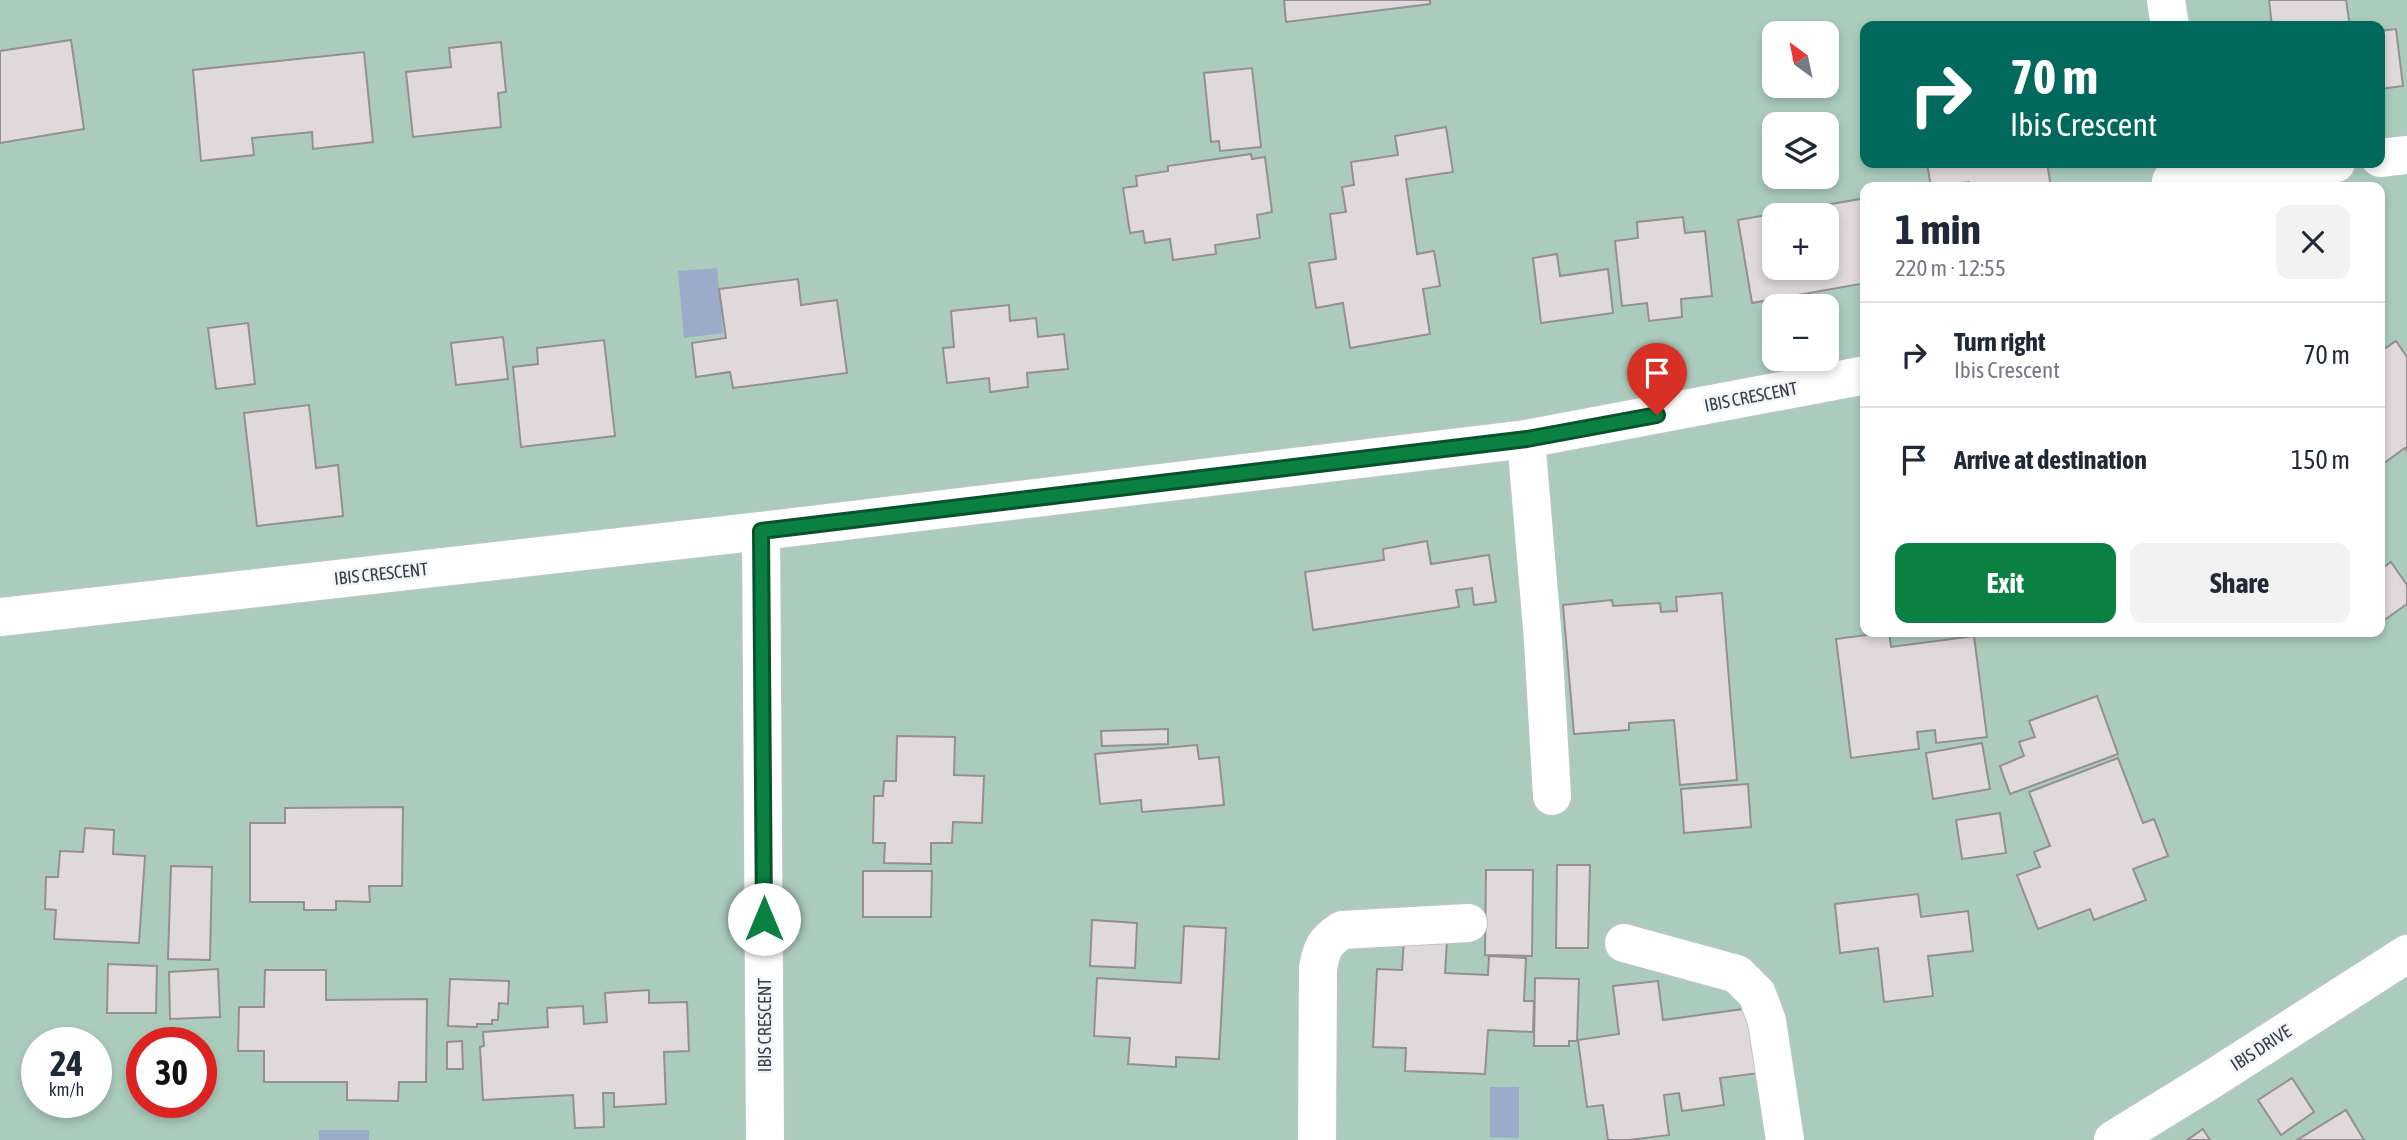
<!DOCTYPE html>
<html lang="en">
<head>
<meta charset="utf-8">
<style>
	body { margin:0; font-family:"Asap Condensed",sans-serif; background:#f2f2f3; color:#1f2937; height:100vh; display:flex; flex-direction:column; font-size:26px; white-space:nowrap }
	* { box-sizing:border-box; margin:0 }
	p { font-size:23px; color:#747a83 }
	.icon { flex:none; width:38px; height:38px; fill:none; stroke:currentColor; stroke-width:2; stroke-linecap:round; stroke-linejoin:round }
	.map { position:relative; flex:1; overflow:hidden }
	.panel { position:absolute; left:1860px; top:182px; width:525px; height:455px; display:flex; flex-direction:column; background:#fff; border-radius:14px; box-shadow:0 4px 10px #0003 }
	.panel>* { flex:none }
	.hud { position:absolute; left:1860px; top:21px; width:525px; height:147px; border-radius:14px; box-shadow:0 4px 10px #0003; background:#00695c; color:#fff; overflow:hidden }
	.needle { width:46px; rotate:327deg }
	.buttons { position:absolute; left:1762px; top:21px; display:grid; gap:14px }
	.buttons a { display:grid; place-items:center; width:77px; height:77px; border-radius:14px; background:#fff; box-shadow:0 4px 10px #0003; font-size:35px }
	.speed { position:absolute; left:21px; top:1027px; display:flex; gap:14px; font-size:35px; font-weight:700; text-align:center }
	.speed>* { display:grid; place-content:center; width:91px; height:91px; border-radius:50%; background:#fff; box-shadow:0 4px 10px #0003; line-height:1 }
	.speed small { font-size:18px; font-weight:400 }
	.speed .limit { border:10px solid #d22; background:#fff; color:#111 }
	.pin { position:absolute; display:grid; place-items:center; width:60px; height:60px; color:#fff; margin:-72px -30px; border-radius:50% 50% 50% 0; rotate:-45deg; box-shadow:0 0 7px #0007 }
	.pin .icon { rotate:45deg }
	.me { position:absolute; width:77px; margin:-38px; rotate:0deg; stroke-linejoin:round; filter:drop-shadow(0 0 5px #0008) }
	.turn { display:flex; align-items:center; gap:24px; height:147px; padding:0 35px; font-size:32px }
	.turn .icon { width:91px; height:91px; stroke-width:2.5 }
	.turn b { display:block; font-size:49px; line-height:60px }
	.round { display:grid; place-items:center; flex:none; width:74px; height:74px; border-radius:14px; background:#f2f2f3 }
	.headline { display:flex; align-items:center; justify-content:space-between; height:119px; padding:0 35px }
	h1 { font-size:42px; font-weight:700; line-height:52px }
	.cta { display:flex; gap:14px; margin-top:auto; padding:14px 35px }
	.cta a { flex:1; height:80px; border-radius:14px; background:#0b8043; color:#fff; font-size:28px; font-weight:700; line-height:80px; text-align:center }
	.cta a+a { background:#f2f2f3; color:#1f2937 }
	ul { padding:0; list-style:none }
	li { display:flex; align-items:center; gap:21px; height:105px; padding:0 35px; border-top:2px solid #e0e1e3 }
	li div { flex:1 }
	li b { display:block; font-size:26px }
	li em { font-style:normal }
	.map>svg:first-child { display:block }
</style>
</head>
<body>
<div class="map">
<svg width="2407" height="1140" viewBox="0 0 2407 1140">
	<rect width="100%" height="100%" fill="#eff5fa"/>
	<!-- green -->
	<path fill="#abccbc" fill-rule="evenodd" d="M0,0H2407V1140H0ZM1866,26H2380V163H1866ZM1774,33H1827V86H1774ZM1774,124H1827V177H1774ZM1866,187H2380V632H1866ZM1774,215H1827V268H1774ZM1774,306H1827V359H1774ZM37,1043H96V1102H37ZM142,1043H201V1102H142Z"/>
	<!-- water -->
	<g fill="#9cabca">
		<polygon points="717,268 723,333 684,338 678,271"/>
		<polygon points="1490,1087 1519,1087 1519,1138 1490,1137"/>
		<rect x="319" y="1130" width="50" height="10"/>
	</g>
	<!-- building -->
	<g fill="#e0d9dc" stroke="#958e92" stroke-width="2" fill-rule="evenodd">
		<polygon points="1284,0 1430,0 1430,4 1286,22"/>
		<polygon points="2269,0 2346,0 2350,26 2272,26"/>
		<polygon points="2396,29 2403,86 2380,89 2380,31"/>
		<polygon points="71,40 84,129 0,143 0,51"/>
		<polygon points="501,42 506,92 498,93 501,127 413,137 406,72 451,67 449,48"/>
		<polygon points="364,52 373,142 313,149 312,132 252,138 254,155 201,161 193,70"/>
		<polygon points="1252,68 1261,147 1220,151 1219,141 1211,142 1204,73"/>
		<polygon points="1446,127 1453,172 1406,179 1417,254 1434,251 1440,286 1423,289 1430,334 1350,348 1343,303 1316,308 1309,263 1336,259 1330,214 1346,212 1342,187 1354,185 1351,162 1398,155 1395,136"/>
		<polygon points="1251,154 1252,159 1265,157 1272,212 1257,215 1260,238 1215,245 1216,254 1173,260 1170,239 1145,243 1143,231 1130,233 1123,188 1137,186 1136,176 1168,171 1168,166"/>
		<polygon points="1927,163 2047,163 2051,187 1970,187 1969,182 1931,187"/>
		<path d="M1866,198V283L1752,303L1738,220ZM1774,215H1827V268H1774Z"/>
		<polygon points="1683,217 1685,233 1705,231 1712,296 1681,299 1682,317 1649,321 1647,303 1622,306 1615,241 1638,238 1637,222"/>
		<polygon points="1557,254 1560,276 1608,269 1613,313 1541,323 1533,258"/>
		<polygon points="798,279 801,305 837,300 847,373 733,388 730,372 696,377 692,343 726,338 719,289"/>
		<polygon points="1009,305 1010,321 1036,318 1038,337 1064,334 1068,369 1027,373 1028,387 990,392 989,378 947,383 943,348 954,347 951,311"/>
		<polygon points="248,323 255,384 216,389 208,328"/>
		<polygon points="503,337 508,379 456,385 451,343"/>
		<polygon points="604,340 615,436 521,447 513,367 538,364 537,348"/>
		<polygon points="2396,341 2407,357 2407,451 2405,448 2380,466 2380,343 2384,349"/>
		<polygon points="309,405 316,468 338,465 343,516 257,526 244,413"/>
		<polygon points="1427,541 1431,564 1489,555 1496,602 1474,605 1472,588 1456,590 1459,607 1313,630 1305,572 1384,560 1383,549"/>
		<polygon points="2391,562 2407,585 2407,604 2380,623 2380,570"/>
		<polygon points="1722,593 1737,780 1680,785 1674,720 1629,723 1629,730 1574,734 1563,605 1612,600 1613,606 1660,603 1661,612 1677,611 1676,597"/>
		<polygon points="1889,632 1891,647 1974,636 1987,737 1936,743 1935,730 1917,732 1919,749 1851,758 1836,639"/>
		<polygon points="2097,696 2118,754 2010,794 2000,766 2024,756 2019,742 2035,737 2029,721"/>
		<polygon points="1168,729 1168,744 1102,746 1101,731"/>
		<polygon points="897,736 955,737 954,775 984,776 982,823 953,822 952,843 931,843 931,864 884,863 885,843 873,843 874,796 883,796 884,781 896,781"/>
		<polygon points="1982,743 1990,789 1933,799 1926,753"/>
		<polygon points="1197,745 1199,759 1219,757 1224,805 1142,812 1141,800 1100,804 1095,754"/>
		<polygon points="2118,758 2143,823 2154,819 2168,856 2133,869 2146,900 2094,920 2090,909 2038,929 2017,875 2040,867 2034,852 2050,846 2029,792"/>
		<polygon points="1748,784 1751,827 1684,833 1681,789"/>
		<polygon points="403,807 402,886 369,886 370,902 336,901 336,910 304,910 304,902 250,902 250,823 285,823 285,808"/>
		<polygon points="2000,813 2006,853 1962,859 1956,820"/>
		<polygon points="85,828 114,830 113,854 145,856 139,943 54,939 56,910 45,909 46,877 58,877 60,851 83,852"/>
		<polygon points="1557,865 1590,865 1588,948 1556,948"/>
		<polygon points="171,866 212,867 210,960 168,959"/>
		<polygon points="1486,870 1533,870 1532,956 1485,955"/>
		<polygon points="863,871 932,871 931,917 863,917"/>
		<polygon points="1918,894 1921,917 1968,911 1973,951 1928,956 1933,996 1884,1002 1878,948 1840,953 1835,904"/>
		<polygon points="1092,920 1137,923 1135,968 1090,966"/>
		<polygon points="1184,926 1226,928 1219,1059 1176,1057 1176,1067 1128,1064 1130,1038 1094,1036 1097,978 1181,983"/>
		<polygon points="1404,940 1447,941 1445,973 1488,975 1489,956 1526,958 1524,1001 1534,1001 1533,1032 1488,1030 1485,1074 1405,1071 1406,1048 1373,1047 1377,969 1402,970"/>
		<polygon points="108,964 157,966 156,1013 107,1013"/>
		<polygon points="218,969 220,1017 170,1019 169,972"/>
		<polygon points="265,970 326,970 326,1000 427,999 426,1082 399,1082 398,1101 347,1100 347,1082 264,1082 264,1051 238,1051 239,1007 264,1007"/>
		<polygon points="1535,978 1579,979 1577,1041 1569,1041 1569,1046 1534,1046"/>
		<polygon points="450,979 509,981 508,1004 499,1003 498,1020 492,1020 492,1024 477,1024 477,1027 448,1026"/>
		<polygon points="1658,981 1663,1020 1751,1008 1759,1073 1720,1078 1724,1105 1682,1111 1679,1093 1664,1095 1669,1135 1629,1140 1608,1140 1603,1105 1587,1107 1578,1040 1619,1034 1613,986"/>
		<polygon points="649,990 649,1003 687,1002 689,1051 664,1052 666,1104 614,1107 614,1093 603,1093 604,1127 575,1128 573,1095 483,1100 480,1047 484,1046 483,1032 548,1027 547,1008 583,1006 584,1024 607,1022 605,993"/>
		<polygon points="462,1041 463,1069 447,1069 447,1042"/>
		<polygon points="2292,1078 2314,1112 2281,1135 2258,1100"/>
		<polygon points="2346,1110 2364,1140 2297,1140"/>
		<polygon points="2203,1129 2210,1140 2187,1140"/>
	</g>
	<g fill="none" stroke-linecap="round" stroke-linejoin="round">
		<defs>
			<g id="minor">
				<polyline points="2166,0 2170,26"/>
				<polyline points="2380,158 2407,155"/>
				<polyline points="2171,181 2336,163"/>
				<polyline points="1526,439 1543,640 1552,796"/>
				<polyline points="761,531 765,1140"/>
				<polyline points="0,617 761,531 1526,439 1866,375"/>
				<polyline points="1624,943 1737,974 1757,994 1767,1021 1785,1140"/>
				<path d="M1317,1140L1318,968C1322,948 1324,942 1342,930L1468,923"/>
				<polyline points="2113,1140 2209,1081 2407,954"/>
			</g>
		</defs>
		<!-- minor casing -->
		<use href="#minor" stroke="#bec4c9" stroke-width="40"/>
		<!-- minor -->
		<use href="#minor" stroke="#fff" stroke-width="38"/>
	</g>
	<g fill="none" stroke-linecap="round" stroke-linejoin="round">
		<defs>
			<polyline id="route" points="764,919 761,531 1527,439 1657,415"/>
		</defs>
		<!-- route casing -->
		<use href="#route" stroke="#07532c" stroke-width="18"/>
		<!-- route -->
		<use href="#route" stroke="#0b8043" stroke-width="12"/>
	</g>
	<g text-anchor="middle" stroke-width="5" stroke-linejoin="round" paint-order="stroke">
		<!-- street labels -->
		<g font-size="18" fill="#3b3d3f" stroke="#eff5fa">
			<text transform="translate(1751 397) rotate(-11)" y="6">IBIS CRESCENT</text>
			<text transform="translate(381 574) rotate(-6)" y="6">IBIS CRESCENT</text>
			<text transform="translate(765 1025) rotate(-90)" y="6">IBIS CRESCENT</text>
			<text transform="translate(2261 1048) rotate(-33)" y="6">IBIS DRIVE</text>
		</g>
	</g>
</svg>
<div class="buttons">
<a><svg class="needle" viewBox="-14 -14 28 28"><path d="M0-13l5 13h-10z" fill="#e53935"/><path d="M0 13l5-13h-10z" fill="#747a83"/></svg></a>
<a><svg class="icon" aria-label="layers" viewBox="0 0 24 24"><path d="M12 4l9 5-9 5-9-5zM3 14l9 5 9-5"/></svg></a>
<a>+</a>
<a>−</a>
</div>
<div class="speed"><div>24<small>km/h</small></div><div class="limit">30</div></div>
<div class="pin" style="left:1657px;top:415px;background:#d93025"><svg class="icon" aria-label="arrive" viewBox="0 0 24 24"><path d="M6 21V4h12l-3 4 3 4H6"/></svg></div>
<svg class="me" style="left:764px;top:919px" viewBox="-20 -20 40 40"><circle r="19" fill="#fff"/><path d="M0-13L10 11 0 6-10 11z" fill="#0b8043"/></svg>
<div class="hud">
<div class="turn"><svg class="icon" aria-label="right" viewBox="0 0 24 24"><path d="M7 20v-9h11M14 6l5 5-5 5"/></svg><div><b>70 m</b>Ibis Crescent</div></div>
</div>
<section class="panel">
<div class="headline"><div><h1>1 min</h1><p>220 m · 12:55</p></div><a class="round"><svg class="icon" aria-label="close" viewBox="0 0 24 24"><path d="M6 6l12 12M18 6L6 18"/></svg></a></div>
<ul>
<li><svg class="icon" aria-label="right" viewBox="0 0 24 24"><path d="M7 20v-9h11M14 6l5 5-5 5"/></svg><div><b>Turn right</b><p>Ibis Crescent</p></div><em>70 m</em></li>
<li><svg class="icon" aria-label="arrive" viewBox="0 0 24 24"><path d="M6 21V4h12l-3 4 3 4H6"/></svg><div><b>Arrive at destination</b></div><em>150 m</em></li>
</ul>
<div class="cta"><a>Exit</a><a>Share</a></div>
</section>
</div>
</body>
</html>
